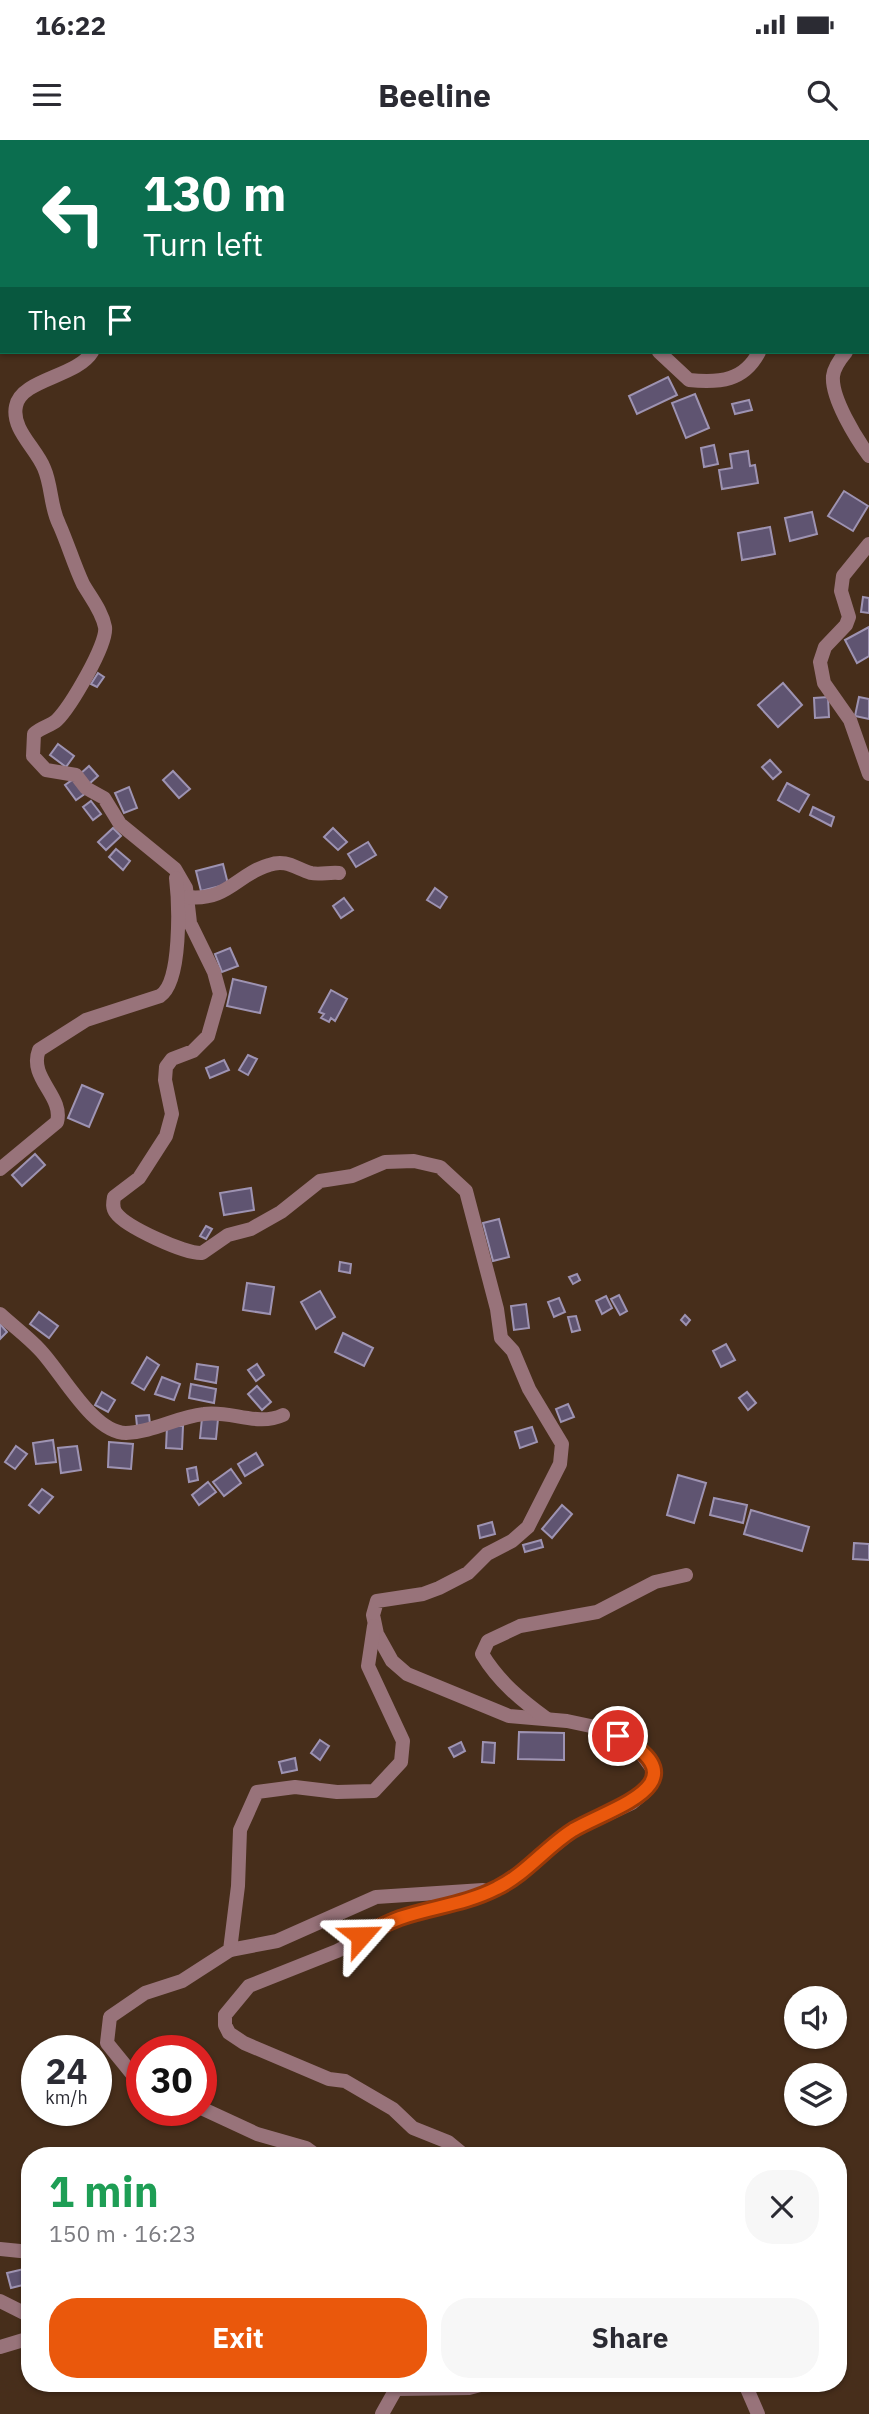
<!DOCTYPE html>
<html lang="en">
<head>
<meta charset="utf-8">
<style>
	body { margin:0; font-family:"IBM Plex Sans",sans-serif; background:#f7f7f7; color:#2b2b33; height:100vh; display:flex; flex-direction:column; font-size:26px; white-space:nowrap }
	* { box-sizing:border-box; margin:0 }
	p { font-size:23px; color:#7c7c81 }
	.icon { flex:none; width:38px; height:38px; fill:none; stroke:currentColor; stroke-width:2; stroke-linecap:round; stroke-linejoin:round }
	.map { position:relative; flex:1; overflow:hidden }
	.sheet { position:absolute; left:21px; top:2007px; width:826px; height:245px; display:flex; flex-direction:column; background:#fff; border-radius:28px; box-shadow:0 2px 5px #0004 }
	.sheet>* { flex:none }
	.banner { position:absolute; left:0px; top:0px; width:870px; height:214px; box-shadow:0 2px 5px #0004; background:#0b6e4f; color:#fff; overflow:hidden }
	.tools { position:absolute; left:784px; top:1846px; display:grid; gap:14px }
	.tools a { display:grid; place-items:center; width:63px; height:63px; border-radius:50%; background:#fff; box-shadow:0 2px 5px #0004; font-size:35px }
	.speed { position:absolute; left:21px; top:1895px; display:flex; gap:14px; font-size:35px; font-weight:700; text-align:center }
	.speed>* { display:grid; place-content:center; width:91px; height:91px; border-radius:50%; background:#fff; box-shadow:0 2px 5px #0004; line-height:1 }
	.speed small { font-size:18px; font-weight:400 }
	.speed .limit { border:10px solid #d22; background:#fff; color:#111 }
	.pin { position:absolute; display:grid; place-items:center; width:60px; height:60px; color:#fff; margin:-30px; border:4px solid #fff; border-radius:50%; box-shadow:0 2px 7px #0007 }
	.me { position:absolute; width:77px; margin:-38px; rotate:65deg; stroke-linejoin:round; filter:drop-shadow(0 0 5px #0008) }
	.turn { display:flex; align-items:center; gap:24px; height:147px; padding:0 28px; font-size:32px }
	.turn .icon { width:91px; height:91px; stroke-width:2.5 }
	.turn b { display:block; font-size:49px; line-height:60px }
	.then { display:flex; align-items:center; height:66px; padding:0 28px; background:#0003; gap:14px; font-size:26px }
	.round { display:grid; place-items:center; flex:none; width:74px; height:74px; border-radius:28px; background:#f7f7f7 }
	.summary { display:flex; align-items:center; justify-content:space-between; height:119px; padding:0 28px }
	h1 { font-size:42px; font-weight:700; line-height:52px; color:#1e9e55 }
	.action { display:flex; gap:14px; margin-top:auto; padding:14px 28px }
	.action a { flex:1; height:80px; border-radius:28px; background:#ea580c; color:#fff; font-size:28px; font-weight:700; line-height:80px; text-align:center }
	.action a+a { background:#f7f7f7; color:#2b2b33 }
	.status { display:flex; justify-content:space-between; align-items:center; height:49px; padding:0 35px; background:#fff; direction:ltr }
	.status svg { height:19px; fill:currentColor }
	header { display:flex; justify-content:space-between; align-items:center; height:91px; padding:0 28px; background:#fff; font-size:32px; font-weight:700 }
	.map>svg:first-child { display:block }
</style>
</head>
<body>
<div class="status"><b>16:22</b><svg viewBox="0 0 49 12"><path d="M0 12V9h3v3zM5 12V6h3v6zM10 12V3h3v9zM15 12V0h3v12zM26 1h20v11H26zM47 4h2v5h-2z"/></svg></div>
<header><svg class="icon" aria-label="menu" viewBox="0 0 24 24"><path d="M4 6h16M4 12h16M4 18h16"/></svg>Beeline<svg class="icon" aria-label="search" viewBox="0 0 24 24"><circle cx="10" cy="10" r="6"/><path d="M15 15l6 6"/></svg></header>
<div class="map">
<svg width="869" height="2274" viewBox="0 0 869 2274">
	<rect width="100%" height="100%" fill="#472e1b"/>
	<!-- building -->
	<g fill="#5f5471" stroke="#9e93b2" stroke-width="2">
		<polygon points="668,237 677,255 637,274 629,256"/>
		<polygon points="695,254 709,288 686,298 672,263"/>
		<polygon points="749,260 752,270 735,274 732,264"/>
		<polygon points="714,305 718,324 704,327 701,308"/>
		<polygon points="748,311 750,326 755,325 758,343 722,349 719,330 732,328 730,314"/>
		<polygon points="844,351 868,366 853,391 828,376"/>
		<polygon points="812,372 817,394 790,401 785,378"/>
		<polygon points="770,387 775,414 742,420 738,393"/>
		<polygon points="863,457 869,458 869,473 861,472"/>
		<polygon points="869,487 869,516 857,523 845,500"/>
		<polygon points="98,533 104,537 97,547 91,544"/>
		<polygon points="783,543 802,565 778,587 758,565"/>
		<polygon points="828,557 829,577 815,578 814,558"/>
		<polygon points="859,557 869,559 869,579 855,576"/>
		<polygon points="58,604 74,616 66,627 50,615"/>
		<polygon points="770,620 781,632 773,639 762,627"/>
		<polygon points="89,626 98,636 89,644 80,634"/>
		<polygon points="173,631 190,649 179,658 163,640"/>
		<polygon points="75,638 86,653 76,660 65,645"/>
		<polygon points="787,643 809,655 799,672 778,660"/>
		<polygon points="129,647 137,668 124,673 115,653"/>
		<polygon points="91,661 101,674 93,680 83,667"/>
		<polygon points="813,667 834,677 831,686 810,675"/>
		<polygon points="113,688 121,696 106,710 98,702"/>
		<polygon points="333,688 347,702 338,710 324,697"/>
		<polygon points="368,702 376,715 356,727 348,714"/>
		<polygon points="116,709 130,721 123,730 109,717"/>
		<polygon points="223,724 228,744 201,751 196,731"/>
		<polygon points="435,748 447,757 440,768 427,760"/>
		<polygon points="344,758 353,770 341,778 333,766"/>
		<polygon points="230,808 238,826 222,832 215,814"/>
		<polygon points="233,839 266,847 260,873 227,866"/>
		<polygon points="331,850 347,859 335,881 331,878 329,882 321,878 324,874 319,872"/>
		<polygon points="248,915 257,919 248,935 239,930"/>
		<polygon points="224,920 229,930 210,938 206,928"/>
		<polygon points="82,945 103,954 89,987 68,978"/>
		<polygon points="35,1014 45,1025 22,1046 12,1035"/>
		<polygon points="251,1048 254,1070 224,1075 220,1053"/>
		<polygon points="499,1079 509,1117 493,1121 483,1083"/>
		<polygon points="206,1086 212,1089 206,1099 200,1096"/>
		<polygon points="340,1122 351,1124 350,1133 339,1131"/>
		<polygon points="577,1134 580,1140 573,1144 569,1137"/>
		<polygon points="247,1143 274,1147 270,1174 243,1170"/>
		<polygon points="320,1151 335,1177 316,1189 301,1162"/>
		<polygon points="619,1155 627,1171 620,1175 611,1159"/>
		<polygon points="606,1156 612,1168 602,1174 596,1161"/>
		<polygon points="559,1158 565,1172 554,1177 548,1162"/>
		<polygon points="526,1164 529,1188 514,1190 511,1166"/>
		<polygon points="39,1172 58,1186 49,1198 30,1184"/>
		<polygon points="685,1175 690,1180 686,1185 681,1180"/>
		<polygon points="576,1176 580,1190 572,1192 568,1177"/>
		<polygon points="0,1184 7,1192 0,1199"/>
		<polygon points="343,1193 373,1208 364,1226 335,1212"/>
		<polygon points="726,1204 735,1220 721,1227 713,1211"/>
		<polygon points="147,1217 159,1225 144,1250 132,1243"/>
		<polygon points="197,1224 218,1227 216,1243 195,1239"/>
		<polygon points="257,1224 264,1235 256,1241 248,1230"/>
		<polygon points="162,1237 180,1244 174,1260 155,1254"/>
		<polygon points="191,1244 216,1249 214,1263 189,1258"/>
		<polygon points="257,1246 271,1262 262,1270 248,1254"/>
		<polygon points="102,1252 115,1260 108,1272 95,1265"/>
		<polygon points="747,1252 756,1263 748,1270 739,1258"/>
		<polygon points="568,1264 574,1277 561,1282 556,1269"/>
		<polygon points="149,1275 150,1284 137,1286 136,1276"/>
		<polygon points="202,1278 218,1279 216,1299 200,1298"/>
		<polygon points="167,1286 183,1286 182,1309 166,1308"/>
		<polygon points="532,1287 537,1302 520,1308 515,1292"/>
		<polygon points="53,1300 56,1322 36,1324 33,1303"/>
		<polygon points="109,1302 133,1304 131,1329 108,1327"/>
		<polygon points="16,1306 27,1314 15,1329 5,1322"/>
		<polygon points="77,1306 81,1330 61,1333 58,1308"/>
		<polygon points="256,1313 263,1325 245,1336 238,1324"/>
		<polygon points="196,1327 198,1340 189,1342 187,1329"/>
		<polygon points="231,1329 241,1343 224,1356 213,1342"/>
		<polygon points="678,1335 706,1343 694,1383 667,1375"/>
		<polygon points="208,1342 216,1352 199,1365 192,1355"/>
		<polygon points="42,1349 53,1357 39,1373 29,1365"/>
		<polygon points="714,1358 747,1365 743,1383 710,1375"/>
		<polygon points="562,1365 572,1374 552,1398 542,1389"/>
		<polygon points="751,1370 809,1387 802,1411 744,1394"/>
		<polygon points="492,1382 495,1394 480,1398 478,1386"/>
		<polygon points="541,1400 543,1407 525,1412 523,1405"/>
		<polygon points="854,1403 869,1404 869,1420 853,1419"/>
		<polygon points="519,1592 564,1593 564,1620 518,1619"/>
		<polygon points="320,1600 329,1606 320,1620 311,1613"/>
		<polygon points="461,1602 465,1611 454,1617 449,1608"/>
		<polygon points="483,1602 495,1603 494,1623 482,1622"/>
		<polygon points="295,1618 297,1630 282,1633 279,1622"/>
		<polygon points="24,2129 27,2144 11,2148 7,2133"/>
	</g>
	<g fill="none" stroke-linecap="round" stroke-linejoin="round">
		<!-- minor -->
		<g stroke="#98737a" stroke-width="14">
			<polyline points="583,0 584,2"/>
			<polyline points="657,2 658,0"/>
			<polyline points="831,2 833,0"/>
			<polyline points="0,17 2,19"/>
			<polyline points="868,164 868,169"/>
			<path d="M92,212C77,237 21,239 16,266C11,289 36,308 44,328C52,346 50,366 59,384C68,404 74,425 83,444C91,458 102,471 105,487C108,504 70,567 57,580C51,586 41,587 34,594L33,616L46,630L76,635L86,648L104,658L120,684L175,729L186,748L190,783L214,832L220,854L208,896L193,911L172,919L166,927L165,940L172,974L166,996L139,1038L114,1057C113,1063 112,1068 116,1073C126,1087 185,1114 202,1113L228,1095L251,1089L281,1072L320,1041L352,1036L385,1022L414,1021L440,1027L466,1051L497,1169L501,1198L513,1211L529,1249L562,1304L560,1324L528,1387L512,1401L487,1414L468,1433L439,1448L423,1454L377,1461L373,1475L377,1494L392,1521L407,1534L509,1576L567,1581L600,1588L635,1605L652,1628V1640L645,1652L632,1663L574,1690L508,1743L463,1762L401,1778L337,1811L249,1846L225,1875V1885L229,1893L244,1903L329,1939L345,1941L393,1969L413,1988L448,2002L465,2016"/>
			<path d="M659,212L689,240C720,243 744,241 759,212"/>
			<path d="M846,212C841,218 834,227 833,236C831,258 856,298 869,316"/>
			<polyline points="869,404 843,436 841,451 849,477 846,485 825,507 820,522 824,543 850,580 869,634"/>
			<path d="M188,757C228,761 237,734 269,725C286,719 295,728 311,733C319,735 330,732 339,733"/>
			<path d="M0,1029L57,982C64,956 28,938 39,910L86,880L160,856C182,842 179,763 176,738"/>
			<path d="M0,1174C13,1186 28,1197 40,1210C62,1233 93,1293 126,1293C154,1292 176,1277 204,1274C231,1270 257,1287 283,1275"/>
			<path d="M547,1579C521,1560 499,1542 482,1514L488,1501L520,1486L597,1472L655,1442L686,1435"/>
			<polyline points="230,1810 277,1801 376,1757 483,1750"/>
			<polyline points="142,1946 107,1903 110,1877 145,1853 182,1841 230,1810 238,1746 240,1690 257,1652 295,1647 337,1652 374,1651 401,1622 403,1601 368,1526 374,1486"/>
			<polyline points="201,1968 257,1994 306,2008 317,2016"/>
			<polyline points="0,2109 30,2112"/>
			<polyline points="0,2161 30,2176"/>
			<polyline points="0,2207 30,2198"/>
			<polyline points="745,2244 758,2274"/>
			<polyline points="396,2249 469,2248 484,2244"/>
			<polyline points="382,2274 396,2249 391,2244"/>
		</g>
	</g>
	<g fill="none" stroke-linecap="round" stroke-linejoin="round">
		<defs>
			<path id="route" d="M361,1796C374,1790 386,1783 400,1778C432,1767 466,1764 497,1748C526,1734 546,1707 573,1690C610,1668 706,1643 618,1596"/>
		</defs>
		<!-- route casing -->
		<use href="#route" stroke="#983908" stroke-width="18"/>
		<!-- route -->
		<use href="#route" stroke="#ea580c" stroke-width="12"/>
	</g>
</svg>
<div class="tools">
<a><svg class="icon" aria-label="sound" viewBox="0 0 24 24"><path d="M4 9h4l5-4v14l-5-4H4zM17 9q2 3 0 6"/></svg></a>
<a><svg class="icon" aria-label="layers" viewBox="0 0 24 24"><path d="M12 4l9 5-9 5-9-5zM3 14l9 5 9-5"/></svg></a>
</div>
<div class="speed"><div>24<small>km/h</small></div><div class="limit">30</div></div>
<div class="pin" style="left:618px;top:1596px;background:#d93025"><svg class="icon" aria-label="arrive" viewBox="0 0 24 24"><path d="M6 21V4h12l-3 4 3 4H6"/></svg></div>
<svg class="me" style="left:361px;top:1796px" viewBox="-20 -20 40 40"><path d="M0-17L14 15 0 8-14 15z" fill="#ea580c" stroke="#fff" stroke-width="4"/></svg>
<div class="banner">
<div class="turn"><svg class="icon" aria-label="left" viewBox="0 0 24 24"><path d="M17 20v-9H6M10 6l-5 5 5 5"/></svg><div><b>130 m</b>Turn left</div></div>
<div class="then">Then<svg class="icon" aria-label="arrive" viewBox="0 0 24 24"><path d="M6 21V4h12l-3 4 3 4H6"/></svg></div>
</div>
<section class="sheet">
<div class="summary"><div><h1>1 min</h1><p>150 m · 16:23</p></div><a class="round"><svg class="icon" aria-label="close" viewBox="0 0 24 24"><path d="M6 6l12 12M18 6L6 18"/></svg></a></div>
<div class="action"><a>Exit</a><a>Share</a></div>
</section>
</div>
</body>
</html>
